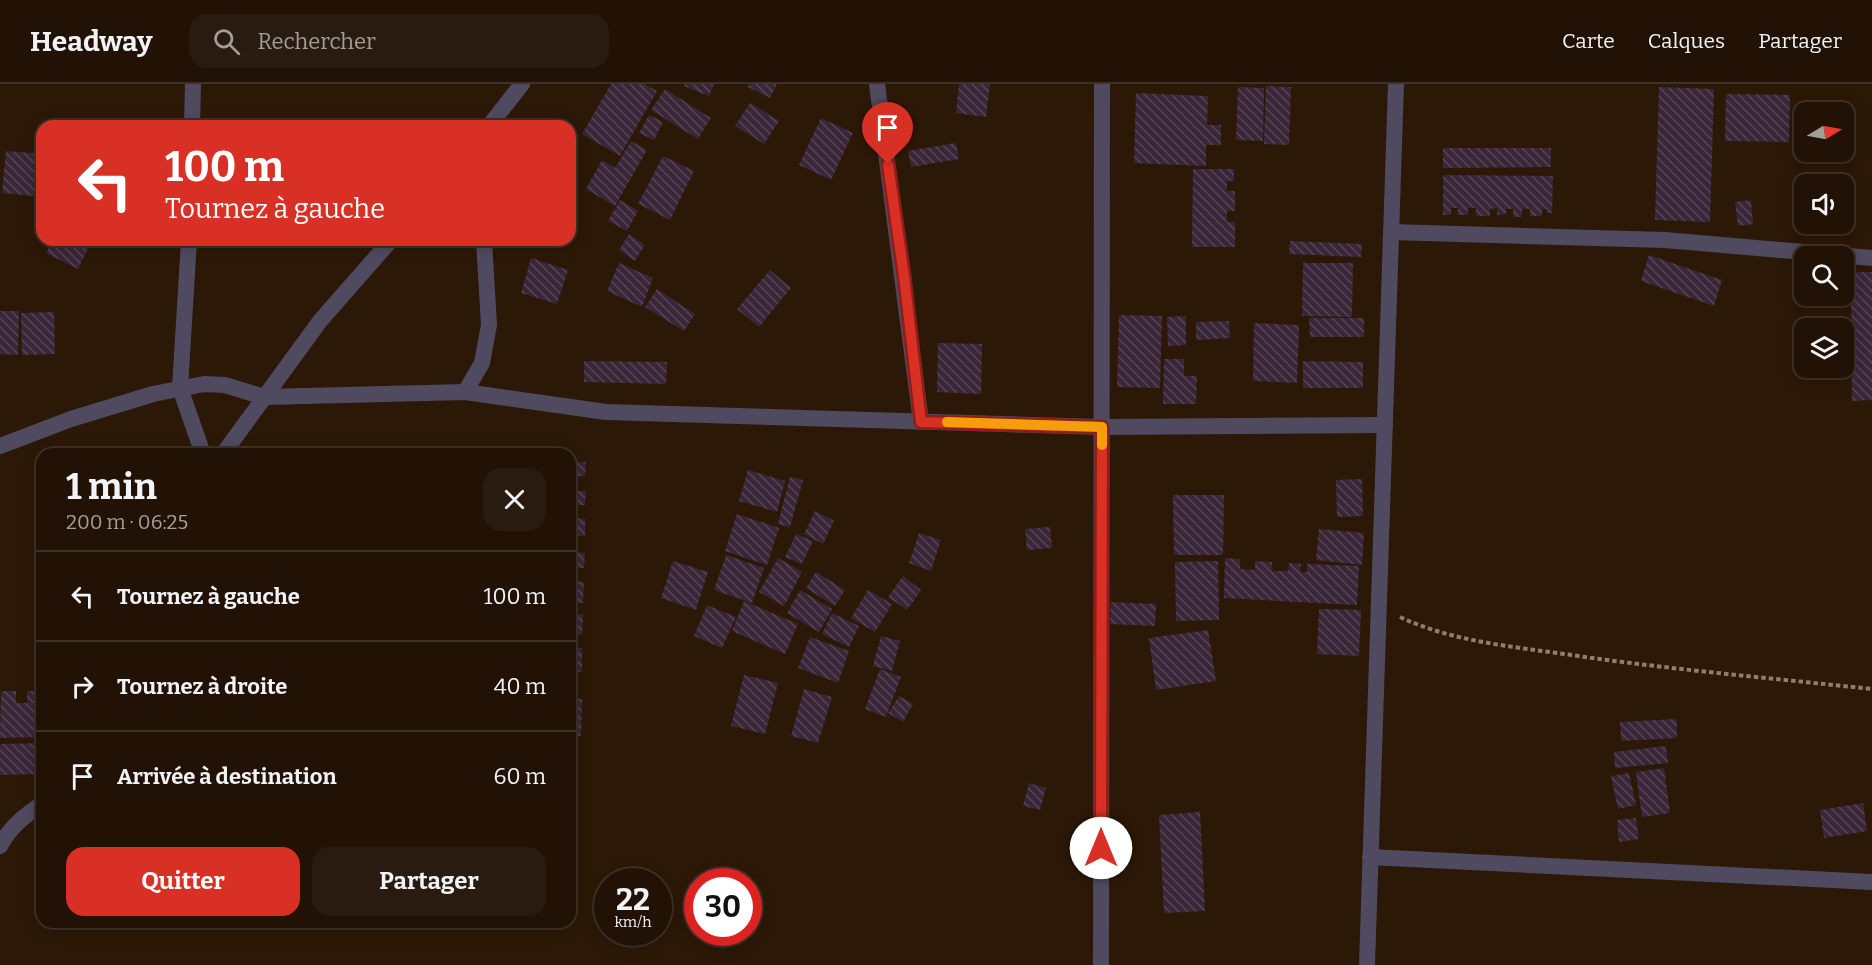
<!DOCTYPE html>
<html lang="fr">
<head>
<meta charset="utf-8">
<style>
	body { margin:0; font-family:Bitter,serif; background:#291b0f; color:#f1f3f6; height:100vh; display:flex; flex-direction:column; font-size:22px; white-space:nowrap }
	* { box-sizing:border-box; margin:0 }
	p { font-size:20px; color:#a29e9a }
	.icon { flex:none; width:33px; height:33px; fill:none; stroke:currentColor; stroke-width:2; stroke-linecap:round; stroke-linejoin:round }
	.map { position:relative; flex:1; overflow:hidden }
	.drawer { position:absolute; left:36px; top:364px; width:540px; height:480px; display:flex; flex-direction:column; background:#211205; border-radius:18px; box-shadow:0 3px 15px #0003,0 0 0 2px #3e3227 }
	.drawer>* { flex:none }
	.banner { position:absolute; left:36px; top:36px; width:540px; height:126px; border-radius:18px; box-shadow:0 3px 15px #0003,0 0 0 2px #3e3227; background:#d93025; color:#fff; overflow:hidden }
	.needle { width:39px; rotate:80deg }
	.fabs { position:absolute; left:1794px; top:18px; display:grid; gap:12px }
	.fabs a { display:grid; place-items:center; width:60px; height:60px; border-radius:12px; background:#211205; box-shadow:0 3px 15px #0003,0 0 0 2px #3e3227; font-size:30px }
	.speed { position:absolute; left:594px; top:784px; display:flex; gap:12px; font-size:30px; font-weight:700; text-align:center }
	.speed>* { display:grid; place-content:center; width:78px; height:78px; border-radius:50%; background:#211205; box-shadow:0 3px 15px #0003,0 0 0 2px #3e3227; line-height:1 }
	.speed small { font-size:15px; font-weight:400 }
	.speed .limit { border:9px solid #d22; background:#fff; color:#111 }
	.pin { position:absolute; display:grid; place-items:center; width:51px; height:51px; color:#fff; margin:-62px -26px; border-radius:50% 50% 50% 0; rotate:-45deg; box-shadow:0 0 6px #0007 }
	.pin .icon { rotate:45deg }
	.me { position:absolute; width:66px; margin:-33px; rotate:0deg; stroke-linejoin:round; filter:drop-shadow(0 0 4px #0008) }
	.turn { display:flex; align-items:center; gap:21px; height:126px; padding:0 30px; font-size:27px }
	.turn .icon { width:78px; height:78px; stroke-width:2.5 }
	.turn b { display:block; font-size:42px; line-height:51px }
	.round { display:grid; place-items:center; flex:none; width:63px; height:63px; border-radius:18px; background:#291b0f }
	.headline { display:flex; align-items:center; justify-content:space-between; height:102px; padding:0 30px }
	h1 { font-size:36px; font-weight:700; line-height:45px }
	.action { display:flex; gap:12px; margin-top:auto; padding:12px 30px }
	.action a { flex:1; height:69px; border-radius:18px; background:#d93025; color:#fff; font-size:24px; font-weight:700; line-height:69px; text-align:center }
	.action a+a { background:#291b0f; color:#f1f3f6 }
	ul { padding:0; list-style:none }
	li { display:flex; align-items:center; gap:18px; height:90px; padding:0 30px; border-top:2px solid #3e3227 }
	li div { flex:1 }
	li b { display:block; font-size:22px }
	li em { font-style:normal }
	header { display:flex; align-items:center; gap:36px; box-sizing:border-box; height:84px; padding:0 30px; background:#211205; border-bottom:2px solid #3e3227 }
	header strong { font-size:28px }
	nav { display:flex; gap:33px; margin-inline-start:auto; font-size:21px }
	.search { width:420px; height:54px; background:#291b0f; display:flex; align-items:center; gap:15px; box-sizing:border-box; padding:0 21px; border-radius:18px; color:#a29e9a; font-size:22px }
	.map>svg:first-child { display:block }
</style>
</head>
<body>
<header>
<strong>Headway</strong>
<div class="search"><svg class="icon" aria-label="search" viewBox="0 0 24 24"><circle cx="10" cy="10" r="6"/><path d="M15 15l6 6"/></svg>Rechercher</div>
<nav><a>Carte</a><a>Calques</a><a>Partager</a></nav>
</header>
<div class="map">
<svg width="1872" height="881" viewBox="0 0 1872 881">
	<defs>
		<pattern id="building-back-hatch" width="6" height="6" patternUnits="userSpaceOnUse" patternTransform="scale(1.5)"><rect width="6" height="6" fill="#3a2639"/><path d="M-1 5l2 2M0 0l6 6M5-1l2 2" fill="none" stroke="#564554"/></pattern>
	</defs>
	<rect width="100%" height="100%" fill="#2c1807"/>
	<!-- building -->
	<g fill="url(#building-back-hatch)">
		<polygon points="611,0 644,0 657,7 620,72 582,50"/>
		<polygon points="685,0 714,0 709,12 684,2"/>
		<polygon points="749,0 777,0 770,14 748,3"/>
		<polygon points="959,0 990,0 986,33 956,29"/>
		<polygon points="1266,2 1291,3 1289,61 1264,60"/>
		<polygon points="1238,3 1264,4 1263,57 1236,56"/>
		<polygon points="1659,3 1714,5 1710,138 1655,136"/>
		<polygon points="665,5 711,34 698,55 651,26"/>
		<polygon points="1136,9 1208,12 1207,41 1221,41 1221,61 1206,61 1206,82 1134,79"/>
		<polygon points="1726,10 1790,11 1789,58 1725,57"/>
		<polygon points="750,19 779,37 764,60 735,42"/>
		<polygon points="649,31 663,38 654,56 639,49"/>
		<polygon points="821,34 853,49 831,96 799,81"/>
		<polygon points="631,57 647,66 615,122 586,105 602,76 615,84"/>
		<polygon points="956,59 959,75 911,83 908,67"/>
		<polygon points="1443,64 1551,64 1551,83 1443,84"/>
		<polygon points="6,67 42,70 42,113 2,109"/>
		<polygon points="663,72 694,87 670,136 638,120"/>
		<polygon points="1193,85 1234,85 1234,97 1227,97 1227,107 1235,107 1235,127 1227,127 1227,138 1235,138 1235,163 1192,163"/>
		<polygon points="1443,91 1553,92 1552,129 1547,129 1547,125 1542,125 1542,132 1530,132 1530,125 1522,125 1522,133 1513,133 1513,125 1506,125 1506,130 1497,131 1497,124 1490,125 1490,132 1476,132 1476,124 1468,124 1468,131 1457,131 1458,124 1451,124 1451,131 1443,131"/>
		<polygon points="620,116 638,127 627,147 608,137"/>
		<polygon points="1751,116 1753,140 1738,142 1735,118"/>
		<polygon points="629,150 645,161 635,177 619,166"/>
		<polygon points="53,156 92,156 78,185 46,169"/>
		<polygon points="1290,157 1362,160 1361,173 1289,170"/>
		<polygon points="1649,171 1722,196 1714,222 1641,197"/>
		<polygon points="531,174 568,186 557,220 521,209"/>
		<polygon points="619,179 653,194 642,223 607,207"/>
		<polygon points="1303,179 1353,179 1352,233 1302,232"/>
		<polygon points="770,186 791,204 759,243 737,225"/>
		<polygon points="1851,188 1872,188 1872,316 1852,317"/>
		<polygon points="657,205 695,230 684,247 645,223"/>
		<polygon points="0,227 19,227 18,271 0,270"/>
		<polygon points="54,228 55,270 22,271 21,229"/>
		<polygon points="1119,231 1162,232 1160,304 1117,303"/>
		<polygon points="1186,232 1186,261 1168,262 1167,233"/>
		<polygon points="1309,234 1364,234 1364,253 1310,253"/>
		<polygon points="1229,237 1230,254 1196,256 1196,238"/>
		<polygon points="1254,239 1299,241 1297,299 1253,297"/>
		<polygon points="938,259 982,260 981,310 937,308"/>
		<polygon points="1164,275 1184,275 1184,292 1197,292 1196,320 1163,320"/>
		<polygon points="584,277 667,278 666,300 584,298"/>
		<polygon points="1303,277 1363,278 1363,304 1303,304"/>
		<polygon points="570,378 586,378 585,392 578,392 578,407 586,407 585,421 577,421 577,434 585,435 585,452 576,452 576,468 585,469 584,484 575,484 575,497 584,498 583,519 574,519 574,530 583,530 582,551 573,551 573,564 582,564 582,588 570,588"/>
		<polygon points="748,386 785,397 777,428 739,417"/>
		<polygon points="790,393 803,396 790,443 778,440"/>
		<polygon points="1362,395 1363,432 1337,433 1336,396"/>
		<polygon points="1173,411 1224,411 1223,471 1174,471"/>
		<polygon points="815,427 834,437 823,460 804,450"/>
		<polygon points="737,430 779,444 767,481 725,467"/>
		<polygon points="1050,443 1052,464 1027,466 1025,445"/>
		<polygon points="1319,445 1364,449 1362,481 1316,476"/>
		<polygon points="919,449 941,456 931,487 909,479"/>
		<polygon points="796,450 813,457 802,480 785,473"/>
		<polygon points="726,471 764,484 752,519 714,506"/>
		<polygon points="778,474 802,488 784,522 759,508"/>
		<polygon points="1225,474 1240,475 1240,485 1255,486 1255,477 1272,478 1272,487 1288,487 1289,479 1301,480 1300,488 1307,488 1307,480 1359,482 1357,521 1224,514"/>
		<polygon points="673,477 708,488 696,526 661,514"/>
		<polygon points="1218,477 1219,536 1176,537 1175,478"/>
		<polygon points="816,488 845,506 835,522 806,504"/>
		<polygon points="903,492 921,506 907,526 888,513"/>
		<polygon points="800,506 832,525 819,548 787,529"/>
		<polygon points="868,506 892,520 875,548 851,534"/>
		<polygon points="744,517 798,540 785,570 732,547"/>
		<polygon points="1111,518 1156,520 1155,542 1110,540"/>
		<polygon points="707,521 736,533 722,564 694,552"/>
		<polygon points="1319,525 1361,526 1359,572 1317,570"/>
		<polygon points="832,529 859,542 849,563 822,550"/>
		<polygon points="1208,546 1216,597 1156,606 1149,554"/>
		<polygon points="881,552 900,557 892,587 873,582"/>
		<polygon points="810,553 849,567 838,599 798,584"/>
		<polygon points="880,585 901,593 886,633 865,625"/>
		<polygon points="744,591 778,599 765,650 731,642"/>
		<polygon points="804,605 832,613 818,659 791,652"/>
		<polygon points="1,607 16,607 16,619 27,619 27,607 41,607 42,653 0,654"/>
		<polygon points="899,612 913,620 903,638 888,629"/>
		<polygon points="570,614 582,615 581,652 570,652"/>
		<polygon points="1677,635 1677,654 1621,657 1620,638"/>
		<polygon points="42,659 42,690 0,691 0,660"/>
		<polygon points="1666,662 1668,679 1615,684 1614,668"/>
		<polygon points="1664,684 1670,729 1642,733 1636,688"/>
		<polygon points="1629,689 1636,721 1618,725 1611,692"/>
		<polygon points="1029,699 1046,704 1040,726 1023,722"/>
		<polygon points="1863,719 1867,747 1824,754 1820,726"/>
		<polygon points="1200,728 1205,827 1164,829 1159,731"/>
		<polygon points="1636,734 1639,755 1619,758 1617,736"/>
	</g>
	<g fill="none" stroke-linecap="round" stroke-linejoin="round">
		<!-- path -->
		<path stroke="#8e7d70" stroke-width="4" stroke-dasharray="4.5 3" stroke-linecap="butt" d="M1400,533C1451,557 1508,562 1564,570C1666,585 1769,594 1872,605"/>
		<!-- minor -->
		<g stroke="#4f4a5f" stroke-width="16">
			<polyline points="877,0 921,338"/>
			<polyline points="192,42 193,0"/>
			<polyline points="489,42 522,0"/>
			<polyline points="1391,148 1665,156 1872,174"/>
			<polyline points="189,156 180,304 203,370"/>
			<polyline points="465,308 482,279 489,241 484,156"/>
			<polyline points="0,362 71,335 153,310 204,300 225,301 264,313 465,308 606,328 1102,343 1385,341"/>
			<polyline points="223,370 320,237 391,156"/>
			<path d="M0,762C10,743 24,732 42,720"/>
			<polyline points="1370,773 1872,798"/>
			<polyline points="1101,881 1102,0"/>
			<polyline points="1367,881 1396,0"/>
		</g>
	</g>
	<g fill="none" stroke-linecap="round" stroke-linejoin="round">
		<defs>
			<polyline id="route" points="888,80 904,192 921,338 1102,343 1101,764"/>
		</defs>
		<!-- route casing -->
		<use href="#route" stroke="#8d1f18" stroke-width="15"/>
		<!-- route -->
		<use href="#route" stroke="#d93025" stroke-width="10"/>
		<!-- slow -->
		<polyline stroke="#f59e0b" stroke-width="10" points="947,338 1102,343 1102,361"/>
	</g>
</svg>
<div class="fabs">
<a><svg class="needle" viewBox="-14 -14 28 28"><path d="M0-13l5 13h-10z" fill="#e53935"/><path d="M0 13l5-13h-10z" fill="#a29e9a"/></svg></a>
<a><svg class="icon" aria-label="sound" viewBox="0 0 24 24"><path d="M4 9h4l5-4v14l-5-4H4zM17 9q2 3 0 6"/></svg></a>
<a><svg class="icon" aria-label="search" viewBox="0 0 24 24"><circle cx="10" cy="10" r="6"/><path d="M15 15l6 6"/></svg></a>
<a><svg class="icon" aria-label="layers" viewBox="0 0 24 24"><path d="M12 4l9 5-9 5-9-5zM3 14l9 5 9-5"/></svg></a>
</div>
<div class="speed"><div>22<small>km/h</small></div><div class="limit">30</div></div>
<div class="pin" style="left:888px;top:80px;background:#d93025"><svg class="icon" aria-label="arrive" viewBox="0 0 24 24"><path d="M6 21V4h12l-3 4 3 4H6"/></svg></div>
<svg class="me" style="left:1101px;top:764px" viewBox="-20 -20 40 40"><circle r="19" fill="#fff"/><path d="M0-13L10 11 0 6-10 11z" fill="#d93025"/></svg>
<div class="banner">
<div class="turn"><svg class="icon" aria-label="left" viewBox="0 0 24 24"><path d="M17 20v-9H6M10 6l-5 5 5 5"/></svg><div><b>100 m</b>Tournez à gauche</div></div>
</div>
<section class="drawer">
<div class="headline"><div><h1>1 min</h1><p>200 m · 06:25</p></div><a class="round"><svg class="icon" aria-label="close" viewBox="0 0 24 24"><path d="M6 6l12 12M18 6L6 18"/></svg></a></div>
<ul>
<li><svg class="icon" aria-label="left" viewBox="0 0 24 24"><path d="M17 20v-9H6M10 6l-5 5 5 5"/></svg><div><b>Tournez à gauche</b></div><em>100 m</em></li>
<li><svg class="icon" aria-label="right" viewBox="0 0 24 24"><path d="M7 20v-9h11M14 6l5 5-5 5"/></svg><div><b>Tournez à droite</b></div><em>40 m</em></li>
<li><svg class="icon" aria-label="arrive" viewBox="0 0 24 24"><path d="M6 21V4h12l-3 4 3 4H6"/></svg><div><b>Arrivée à destination</b></div><em>60 m</em></li>
</ul>
<div class="action"><a>Quitter</a><a>Partager</a></div>
</section>
</div>
</body>
</html>
